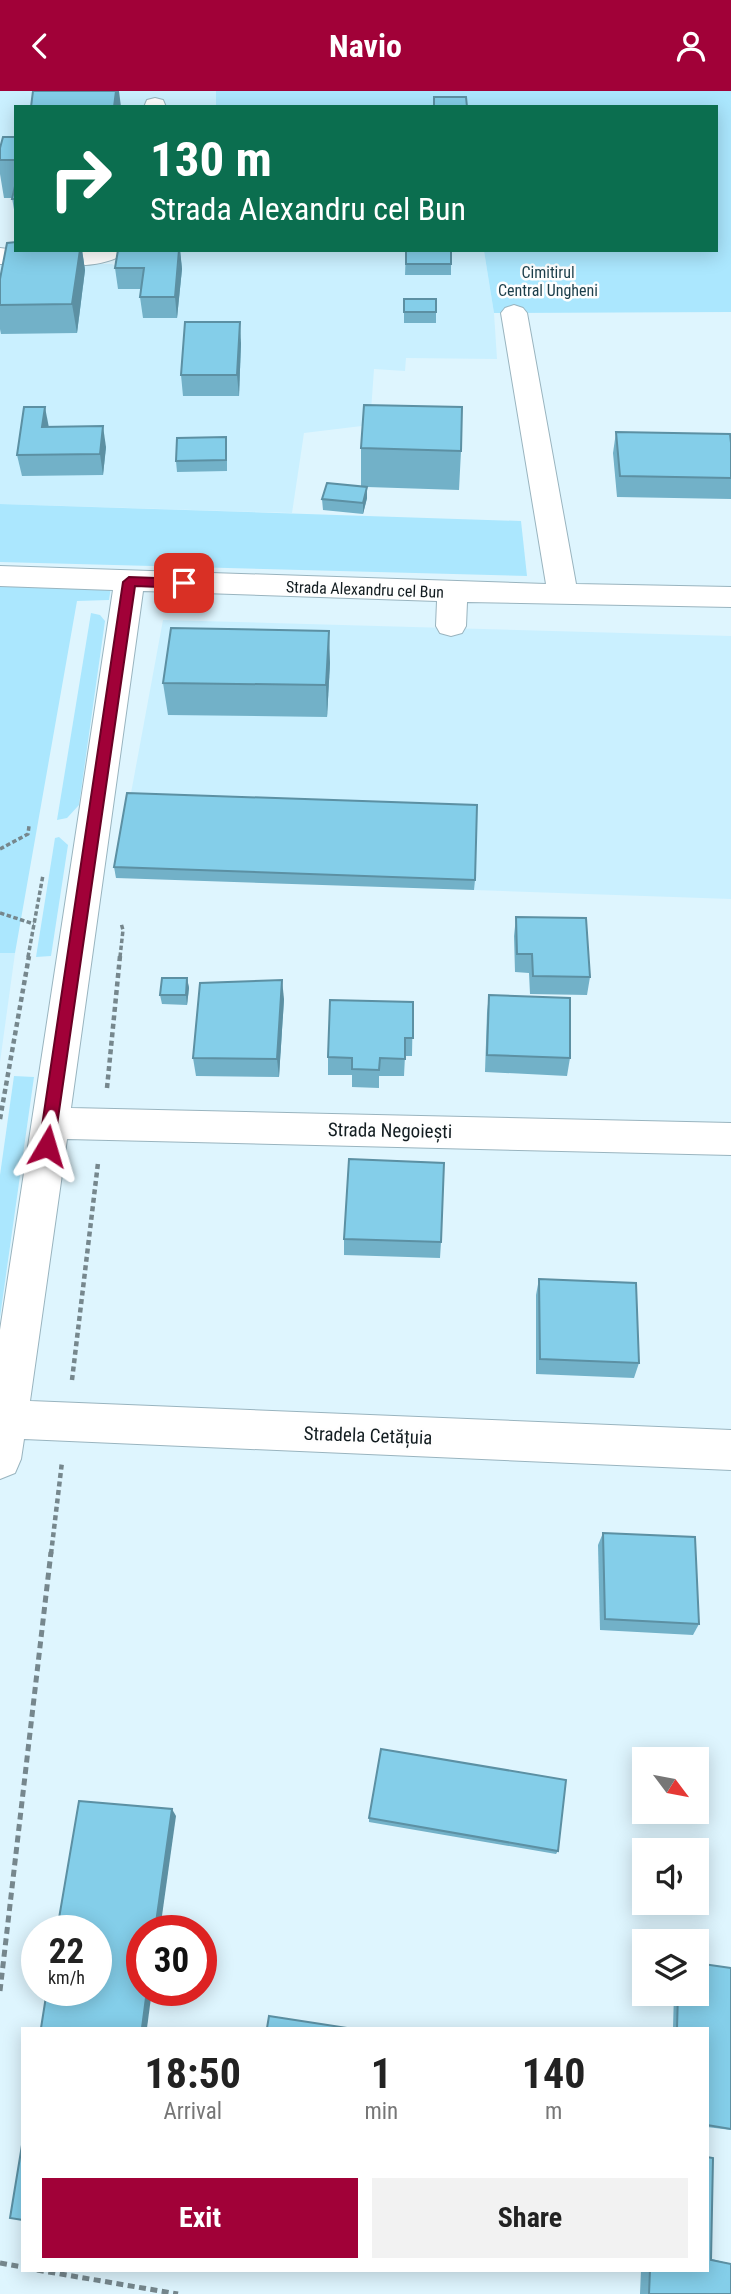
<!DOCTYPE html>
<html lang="en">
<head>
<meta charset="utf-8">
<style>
	body { margin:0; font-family:"Roboto Condensed",sans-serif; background:#f2f2f2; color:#222; height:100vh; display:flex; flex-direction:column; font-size:26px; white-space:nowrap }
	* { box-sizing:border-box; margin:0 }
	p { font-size:23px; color:#767676 }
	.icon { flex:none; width:38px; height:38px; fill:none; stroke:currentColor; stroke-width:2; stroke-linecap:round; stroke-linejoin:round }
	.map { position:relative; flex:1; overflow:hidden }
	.sheet { position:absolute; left:21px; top:1936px; width:688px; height:245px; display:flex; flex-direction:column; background:#fff; border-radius:0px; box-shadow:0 4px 18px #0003 }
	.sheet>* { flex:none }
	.hud { position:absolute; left:14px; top:14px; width:704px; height:147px; border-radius:0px; box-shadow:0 4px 18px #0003; background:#0b6e4f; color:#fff; overflow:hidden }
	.needle { width:46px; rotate:122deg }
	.controls { position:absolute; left:632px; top:1656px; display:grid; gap:14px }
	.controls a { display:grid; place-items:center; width:77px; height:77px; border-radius:0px; background:#fff; box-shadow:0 4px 18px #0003; font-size:35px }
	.speed { position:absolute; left:21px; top:1824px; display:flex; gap:14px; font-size:35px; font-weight:700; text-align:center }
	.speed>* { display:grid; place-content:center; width:91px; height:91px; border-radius:50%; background:#fff; box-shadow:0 4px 18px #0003; line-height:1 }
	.speed small { font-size:18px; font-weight:400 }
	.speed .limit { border:10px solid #d22; background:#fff; color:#111 }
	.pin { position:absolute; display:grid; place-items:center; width:60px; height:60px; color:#fff; margin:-30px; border-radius:14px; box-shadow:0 4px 10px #0006 }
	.me { position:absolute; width:77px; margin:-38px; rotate:7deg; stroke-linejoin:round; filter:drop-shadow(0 0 5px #0008) }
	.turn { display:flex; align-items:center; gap:24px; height:147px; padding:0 21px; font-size:32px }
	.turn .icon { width:91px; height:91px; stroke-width:2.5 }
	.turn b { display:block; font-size:49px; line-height:60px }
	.eta { display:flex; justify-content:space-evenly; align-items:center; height:119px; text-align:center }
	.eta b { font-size:42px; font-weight:700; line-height:49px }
	.button { display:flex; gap:14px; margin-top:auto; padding:14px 21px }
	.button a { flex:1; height:80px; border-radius:0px; background:#a10138; color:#fff; font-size:28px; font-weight:700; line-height:80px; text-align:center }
	.button a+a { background:#f2f2f2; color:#222 }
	header { display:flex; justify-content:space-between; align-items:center; height:91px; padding:0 21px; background:#a10138; color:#fff; font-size:32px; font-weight:700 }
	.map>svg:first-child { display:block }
</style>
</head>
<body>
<header><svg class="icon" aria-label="back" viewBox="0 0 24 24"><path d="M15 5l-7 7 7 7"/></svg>Navio<svg class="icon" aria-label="person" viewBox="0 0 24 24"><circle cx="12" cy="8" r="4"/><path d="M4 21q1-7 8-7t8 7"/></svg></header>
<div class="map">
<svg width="731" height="2203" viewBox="0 0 731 2203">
	<rect width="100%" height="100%" fill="#def5fe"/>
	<!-- built -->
	<g fill="#caf0ff">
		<polygon points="0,0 216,0 216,14 16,16 16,60 0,59"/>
		<polygon points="429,159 429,162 484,160 494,222 497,268 406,267 405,280 374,278 370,334 304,342 292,422 0,413 0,173 112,173 121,178 172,160"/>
		<polygon points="163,529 731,545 731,808 474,799 129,713"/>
		<polygon points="0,862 15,862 0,971"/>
	</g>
	<!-- green -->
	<g fill="#abe7fe">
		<polygon points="216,0 731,0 731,221 494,222 484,160 429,162 429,159 716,159 716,16 163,16 216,14"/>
		<polygon points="0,413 521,430 527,485 0,471"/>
		<polygon points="0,493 111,496 109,509 77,510 15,862 0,862"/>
		<polygon points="91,522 100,524 105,530 79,714 67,727 57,729"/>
		<polygon points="59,746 68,754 51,865 36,866 55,747"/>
		<polygon points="14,985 34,986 0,1226 0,1084"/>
	</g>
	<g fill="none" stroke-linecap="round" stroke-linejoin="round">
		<defs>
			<g id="minor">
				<polygon points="155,7 163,9 166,16 144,16 147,9"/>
				<path d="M0,157L16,159H126C110,183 28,173 0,173Z"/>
				<polygon points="514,214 523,217 527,222 576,493 731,496 731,516 467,511 466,535 462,542 451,545 440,542 436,535 437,510 143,500 71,1017 731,1032 731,1064 67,1048 30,1310 731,1339 731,1379 24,1348 21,1368 15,1382 0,1388 0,1239 113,499 0,495 0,475 546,493 501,222 505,217"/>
			</g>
		</defs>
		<!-- minor casing -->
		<use href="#minor" stroke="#99b4bf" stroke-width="2"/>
		<!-- path-far2 -->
		<g stroke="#76878d" stroke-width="3.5" stroke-dasharray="4.5 2.5" stroke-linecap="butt">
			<polyline points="0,758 28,743 29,735"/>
			<polyline points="0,822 34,833"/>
			<polyline points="28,866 43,784"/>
			<polyline points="120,866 123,839 121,832"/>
		</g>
		<!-- path-far1 -->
		<g stroke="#76878d" stroke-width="4.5" stroke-dasharray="5 3.5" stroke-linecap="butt">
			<polyline points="107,997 120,865"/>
			<polyline points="0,1028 29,865"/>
			<polyline points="72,1289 98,1072"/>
			<polyline points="51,1463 62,1371"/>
		</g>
		<!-- path -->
		<g stroke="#76878d" stroke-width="5" stroke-dasharray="7 4.5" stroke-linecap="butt">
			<polyline points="0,1900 51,1461"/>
			<polyline points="0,2172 23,2176"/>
			<polyline points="37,2179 178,2203"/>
		</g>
		<!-- minor -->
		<use href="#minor" fill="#fff" fill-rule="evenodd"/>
	</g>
	<!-- wall -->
	<g fill="#72b1c8">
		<polygon points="16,46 16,130 12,107 4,107 0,83 0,57"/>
		<polygon points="16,159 82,159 85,179 77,242 1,243 0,238 0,188"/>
		<polygon points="180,159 182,178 177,227 143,227 140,206 141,198 118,198 115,177"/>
		<polygon points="406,159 451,173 451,184 405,184"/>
		<polygon points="404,208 436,221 436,232 404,232"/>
		<polygon points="241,252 239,305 183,305 181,284"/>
		<polygon points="48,336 106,356 103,384 22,385 17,364"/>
		<polygon points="616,341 731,352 731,408 617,406 613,362"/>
		<polygon points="361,357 461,360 459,399 367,396 367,407 363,423 323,419 322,408 361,395"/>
		<polygon points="227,358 227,380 177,381 176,370"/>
		<polygon points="330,572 327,626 168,624 163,592"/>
		<polygon points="114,776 475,789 474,799 116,787"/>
		<polygon points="516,826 590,886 587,904 530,903 529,882 515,881 514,845"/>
		<polygon points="187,887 189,897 187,914 162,913 160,904"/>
		<polygon points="489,904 570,967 567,985 485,981 487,922"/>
		<polygon points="284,908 279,986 196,985 193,967"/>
		<polygon points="413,911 412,965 405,965 404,985 379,985 379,997 352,996 352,984 328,984 328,966"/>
		<polygon points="344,1148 441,1151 440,1167 344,1164"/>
		<polygon points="539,1188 639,1272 634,1287 536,1283 536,1204"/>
		<polygon points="603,1442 699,1533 693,1544 600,1539 598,1454"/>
		<polygon points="369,1727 558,1760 556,1763 369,1731"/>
		<polygon points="731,1877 731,2039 707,2036 707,1937 673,1937 674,1902 696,1902"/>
		<polygon points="712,2168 731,2173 731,2203 640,2203 641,2179 707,2179"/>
	</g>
	<!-- shaded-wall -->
	<g fill="#5c90a3">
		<polygon points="116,0 119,0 121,16 114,16"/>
		<polygon points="80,159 82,159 85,179 77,242 72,213"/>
		<polygon points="180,159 182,178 177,227 175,206"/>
		<polygon points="240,231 241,252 239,305 237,284"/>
		<polygon points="45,316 49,337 42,336"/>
		<polygon points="103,335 106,356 103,384 100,363"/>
		<polygon points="367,396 367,407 363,423 363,412"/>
		<polygon points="329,540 330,572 327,626 326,594"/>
		<polygon points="187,887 189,897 187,914 186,904"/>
		<polygon points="282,889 284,908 279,986 277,968"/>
		<polygon points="172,1718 176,1725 160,1839 155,1839"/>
		<polygon points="147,1899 152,1899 147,1937 142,1937"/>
	</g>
	<!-- building -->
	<g fill="#84cee9" stroke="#5c90a3" stroke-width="2">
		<polygon points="33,0 116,0 114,16 31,16"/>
		<polygon points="434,6 466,6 467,16 434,16"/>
		<polygon points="3,46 16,46 16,69 0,69 0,57"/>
		<polygon points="16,91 16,108 12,108"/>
		<polygon points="16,151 16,159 80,159 72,213 0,214 0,188 7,152"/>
		<polygon points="118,159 179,159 175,206 140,206 144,177 115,177"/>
		<rect x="406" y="159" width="45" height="14"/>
		<rect x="404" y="208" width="32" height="13"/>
		<polygon points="185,231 240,231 237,284 181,284"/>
		<polygon points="364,314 462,316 461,360 361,357"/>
		<polygon points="24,316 45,316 42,336 103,335 100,363 17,364"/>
		<polygon points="616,341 730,343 731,352 731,387 620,385"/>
		<polygon points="226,346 226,369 176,370 177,347"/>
		<polygon points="327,392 367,396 363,412 322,408"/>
		<polygon points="171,537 329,540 326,594 163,592"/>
		<polygon points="127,702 477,714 475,789 114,776"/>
		<polygon points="516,826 586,827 590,886 533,885 532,863 517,863"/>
		<polygon points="162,887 187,887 186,904 160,904"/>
		<polygon points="282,889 277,968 193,967 200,892"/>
		<polygon points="489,904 570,907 570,967 487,964"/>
		<polygon points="330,909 413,911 413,947 405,947 405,968 380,967 379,979 352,978 352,967 328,966"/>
		<polygon points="349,1068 444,1072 441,1151 344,1148"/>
		<polygon points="539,1188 636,1192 639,1272 540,1268"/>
		<polygon points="603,1442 695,1446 699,1533 605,1528"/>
		<polygon points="381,1658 566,1689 558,1760 369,1727"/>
		<polygon points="79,1710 172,1718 155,1839 142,1839 142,1899 147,1899 142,1937 41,1937 47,1899 96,1899 96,1839 57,1839"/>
		<polygon points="696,1872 731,1877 731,2038 707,2034 707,1937 677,1937 678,1902 696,1902"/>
		<polygon points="269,1925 347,1937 267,1937"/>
		<polygon points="23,2048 23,2129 10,2127"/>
		<polygon points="707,2066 713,2067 711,2169 731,2173 731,2203 649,2203 650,2179 707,2179"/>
	</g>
	<!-- route -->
	<polygon fill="#a10138" stroke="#690124" stroke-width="2" points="129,486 184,488 190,492 184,497 135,495 54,1055 47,1062 39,1055 123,491"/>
	<g text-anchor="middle" stroke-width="5" stroke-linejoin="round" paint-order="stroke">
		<!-- far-park labels -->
		<g font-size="16" fill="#1b3e4a" stroke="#fefefe">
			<text x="548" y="187">Cimitirul<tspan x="548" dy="18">Central Ungheni</tspan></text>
		</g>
		<!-- far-street labels -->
		<g font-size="16" fill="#121c20" stroke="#fefefe">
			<text transform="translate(365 498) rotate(2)" y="6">Strada Alexandru cel Bun</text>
		</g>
		<!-- street labels -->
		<g font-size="19" fill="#121c20" stroke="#fefefe">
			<text transform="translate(390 1039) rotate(1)" y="7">Strada Negoiești</text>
			<text transform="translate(368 1344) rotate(2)" y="7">Stradela Cetățuia</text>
		</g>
	</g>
</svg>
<div class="controls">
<a><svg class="needle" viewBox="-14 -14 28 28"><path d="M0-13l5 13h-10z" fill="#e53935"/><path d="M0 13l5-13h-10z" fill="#767676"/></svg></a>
<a><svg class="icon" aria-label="sound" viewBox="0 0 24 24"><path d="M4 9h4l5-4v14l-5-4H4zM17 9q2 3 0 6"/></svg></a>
<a><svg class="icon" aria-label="layers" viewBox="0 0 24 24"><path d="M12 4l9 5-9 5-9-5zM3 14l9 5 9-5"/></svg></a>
</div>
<div class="speed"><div>22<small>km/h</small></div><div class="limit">30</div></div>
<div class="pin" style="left:184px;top:492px;background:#d93025"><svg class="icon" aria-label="arrive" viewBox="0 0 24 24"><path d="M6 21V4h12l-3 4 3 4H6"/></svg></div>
<svg class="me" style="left:47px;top:1055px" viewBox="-20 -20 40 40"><path d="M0-17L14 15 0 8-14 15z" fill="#a10138" stroke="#fff" stroke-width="4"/></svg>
<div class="hud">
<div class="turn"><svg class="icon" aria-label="right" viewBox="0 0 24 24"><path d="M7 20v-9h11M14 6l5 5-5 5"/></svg><div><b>130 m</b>Strada Alexandru cel Bun</div></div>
</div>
<section class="sheet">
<div class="eta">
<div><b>18:50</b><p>Arrival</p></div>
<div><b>1</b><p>min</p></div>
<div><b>140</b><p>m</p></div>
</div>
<div class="button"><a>Exit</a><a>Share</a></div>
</section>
</div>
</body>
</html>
